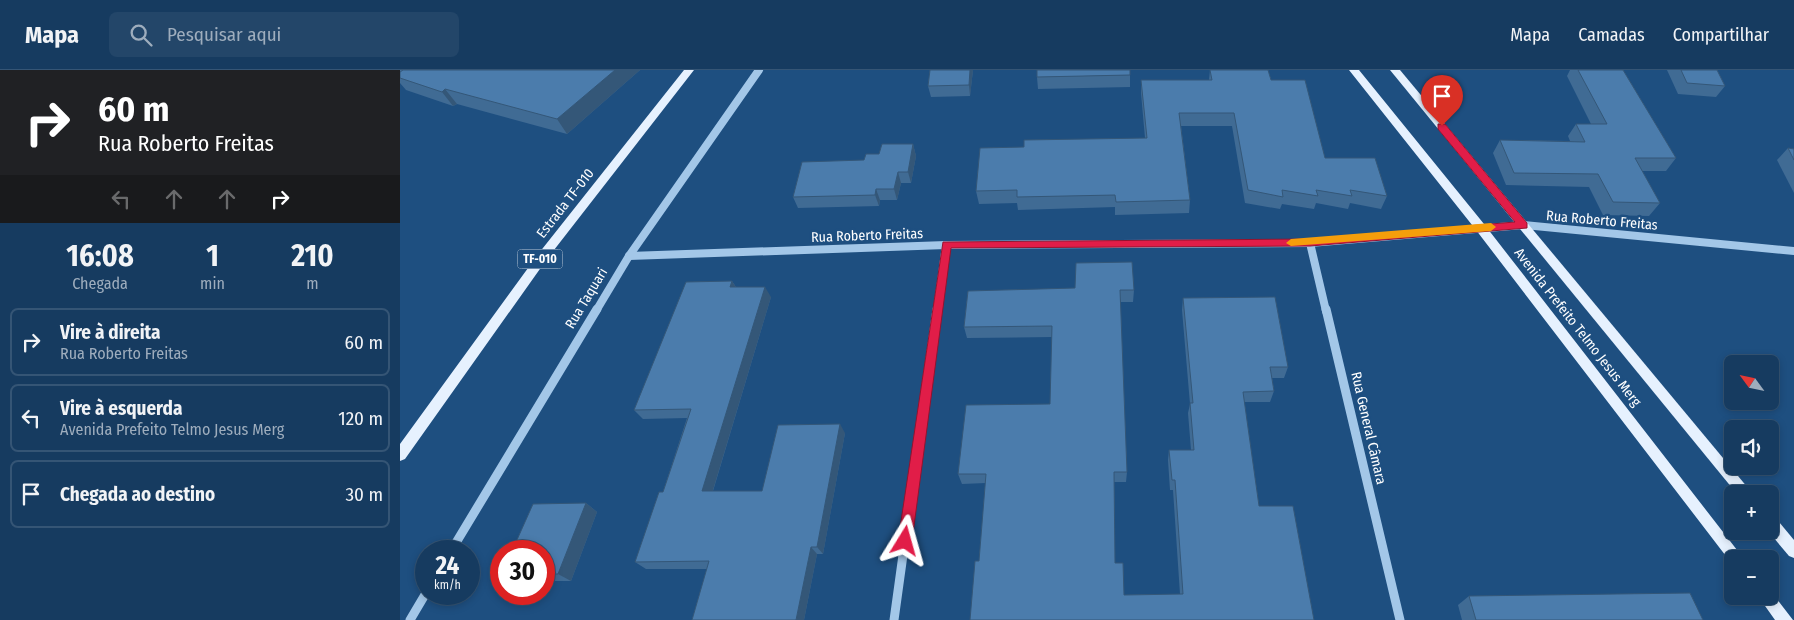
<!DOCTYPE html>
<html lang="pt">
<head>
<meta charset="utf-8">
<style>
	body { margin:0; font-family:"Fira Sans Condensed",sans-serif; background:#234669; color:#f1f3f6; height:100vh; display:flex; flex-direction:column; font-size:19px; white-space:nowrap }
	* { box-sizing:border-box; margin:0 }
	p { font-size:16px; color:#9eadbd }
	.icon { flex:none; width:28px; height:28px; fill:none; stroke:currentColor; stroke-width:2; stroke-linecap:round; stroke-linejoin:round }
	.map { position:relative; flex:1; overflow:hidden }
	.sheet { display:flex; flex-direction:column; background:#163b60; width:400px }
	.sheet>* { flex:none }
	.top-card { background:#202124; color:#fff; overflow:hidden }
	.needle { width:32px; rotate:303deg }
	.tools { position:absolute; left:1324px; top:285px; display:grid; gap:10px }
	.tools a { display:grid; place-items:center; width:55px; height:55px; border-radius:8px; background:#163b60; box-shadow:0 2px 8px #0003,0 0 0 1px #355575; font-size:25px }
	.speed { position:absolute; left:15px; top:470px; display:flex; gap:10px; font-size:25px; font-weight:700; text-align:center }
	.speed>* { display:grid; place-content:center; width:65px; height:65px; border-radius:50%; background:#163b60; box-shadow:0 2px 8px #0003,0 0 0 1px #355575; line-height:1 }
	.speed small { font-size:12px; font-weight:400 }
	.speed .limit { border:8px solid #d22; background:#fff; color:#111 }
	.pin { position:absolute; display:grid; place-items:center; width:42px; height:42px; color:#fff; margin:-51px -21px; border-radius:50% 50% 50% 0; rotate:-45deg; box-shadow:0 0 5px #0007 }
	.pin .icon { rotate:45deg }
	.me { position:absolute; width:55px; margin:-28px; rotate:8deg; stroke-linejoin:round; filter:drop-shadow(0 0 4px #0008) }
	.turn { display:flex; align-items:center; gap:18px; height:105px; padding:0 15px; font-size:22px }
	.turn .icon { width:65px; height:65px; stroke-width:2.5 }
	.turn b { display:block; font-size:35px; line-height:42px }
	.lanes { display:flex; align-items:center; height:48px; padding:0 15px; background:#0003; justify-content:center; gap:25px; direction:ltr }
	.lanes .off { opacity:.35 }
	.eta { display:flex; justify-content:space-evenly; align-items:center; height:85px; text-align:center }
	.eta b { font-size:30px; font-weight:700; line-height:35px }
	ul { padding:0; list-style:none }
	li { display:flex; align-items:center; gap:15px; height:68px; margin:0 10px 8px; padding:0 5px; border:2px solid #355575; border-radius:8px }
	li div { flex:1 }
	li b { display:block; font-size:19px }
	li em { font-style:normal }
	header { display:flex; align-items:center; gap:30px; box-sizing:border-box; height:70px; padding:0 25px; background:#163b60; border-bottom:1px solid #355575 }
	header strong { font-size:24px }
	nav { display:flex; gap:28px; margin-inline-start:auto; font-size:18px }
	.search { width:350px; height:45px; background:#234669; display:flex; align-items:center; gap:12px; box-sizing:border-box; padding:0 18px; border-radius:8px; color:#9eadbd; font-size:19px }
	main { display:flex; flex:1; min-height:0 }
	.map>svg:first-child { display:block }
</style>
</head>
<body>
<header>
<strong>Mapa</strong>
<div class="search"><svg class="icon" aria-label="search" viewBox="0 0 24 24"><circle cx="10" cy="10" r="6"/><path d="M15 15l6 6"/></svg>Pesquisar aqui</div>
<nav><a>Mapa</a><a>Camadas</a><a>Compartilhar</a></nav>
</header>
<main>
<section class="sheet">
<div class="top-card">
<div class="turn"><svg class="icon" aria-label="right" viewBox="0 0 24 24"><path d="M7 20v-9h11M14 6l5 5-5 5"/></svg><div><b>60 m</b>Rua Roberto Freitas</div></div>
<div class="lanes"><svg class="icon off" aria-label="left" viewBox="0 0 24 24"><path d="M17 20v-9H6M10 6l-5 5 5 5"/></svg><svg class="icon off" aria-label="ahead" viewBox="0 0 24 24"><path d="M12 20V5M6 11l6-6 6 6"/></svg><svg class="icon off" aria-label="ahead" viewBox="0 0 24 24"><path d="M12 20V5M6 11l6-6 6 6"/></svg><svg class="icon" aria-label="right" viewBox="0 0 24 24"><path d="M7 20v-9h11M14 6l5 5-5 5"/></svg></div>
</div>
<div class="eta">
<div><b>16:08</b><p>Chegada</p></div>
<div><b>1</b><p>min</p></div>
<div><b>210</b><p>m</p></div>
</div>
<ul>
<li><svg class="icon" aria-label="right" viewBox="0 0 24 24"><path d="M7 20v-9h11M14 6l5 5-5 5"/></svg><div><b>Vire à direita</b><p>Rua Roberto Freitas</p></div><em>60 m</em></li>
<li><svg class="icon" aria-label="left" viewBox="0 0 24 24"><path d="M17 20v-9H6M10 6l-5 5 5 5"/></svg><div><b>Vire à esquerda</b><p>Avenida Prefeito Telmo Jesus Merg</p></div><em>120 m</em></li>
<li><svg class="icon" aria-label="arrive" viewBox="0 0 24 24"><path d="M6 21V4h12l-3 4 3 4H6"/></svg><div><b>Chegada ao destino</b></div><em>30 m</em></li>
</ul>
</section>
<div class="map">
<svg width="1394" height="550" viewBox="0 0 1394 550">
	<rect width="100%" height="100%" fill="#1e4f80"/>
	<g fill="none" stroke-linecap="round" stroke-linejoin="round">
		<!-- minor-far1 -->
		<g stroke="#a3c7e8" stroke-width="8">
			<polyline points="910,173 926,241"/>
			<polyline points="229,186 546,175 910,173 1123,155 1394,181"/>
			<polyline points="196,241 229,186 359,0"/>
			<polyline points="537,241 546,175"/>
		</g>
		<!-- minor -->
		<g stroke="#a3c7e8" stroke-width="9">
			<polyline points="926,239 1000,550"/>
			<polyline points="51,481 197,239"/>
			<polyline points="10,550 26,523"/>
			<polyline points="494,550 537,239"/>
		</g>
		<!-- major -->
		<g fill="#e6f1fe" fill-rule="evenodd">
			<polygon points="284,0 294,0 147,189 5,389 0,391 0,374 139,183"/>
			<polygon points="949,0 959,0 1084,154 1344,489 1332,489 1332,494 1076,160"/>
			<polygon points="990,0 1000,0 1353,424 1337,424"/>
			<polygon points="1370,445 1375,447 1394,470 1394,488 1389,486 1368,461"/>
			<polygon points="1370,520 1393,550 1375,550 1358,526 1370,526"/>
		</g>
	</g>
	<!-- wall -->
	<g fill="#406b94">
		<polygon points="0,0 240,0 167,64 57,34 53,36 6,20 0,13"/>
		<polygon points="530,0 573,0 570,26 531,27 528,16"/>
		<polygon points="810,0 868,0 871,10 925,88 987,126 981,139 950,133 948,139 916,133 914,139 882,134 880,139 845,133 832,56 781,56 790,130 789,143 715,145 715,137 618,140 617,133 579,134 576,121 624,77 745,68 741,23 741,10 809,10"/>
		<polygon points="1170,0 1223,0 1276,88 1266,101 1242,101 1260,133 1249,146 1203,145 1189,117 1106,115 1093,83 1100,70 1170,71 1168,66 1176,54 1191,54 1167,6"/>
		<polygon points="1267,0 1317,0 1325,16 1316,27 1278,24"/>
		<polygon points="730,5 730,17 638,19 637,7"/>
		<polygon points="513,74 516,86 511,113 501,113 497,130 480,130 479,136 398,138 393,127 479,84"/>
		<polygon points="1388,78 1394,79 1394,123 1377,90"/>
		<polygon points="332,211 336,217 371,227 313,421 362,421 445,363 423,484 417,484 404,550 292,550 307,499 246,499 235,492 263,422 287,348 243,349 234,340"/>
		<polygon points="734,220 733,232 720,232 727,402 726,412 714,412 715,493 724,525 780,524 773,420 770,420 768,390 769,380 791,380 788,343 790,334 782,240 783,228 888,297 884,308 872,308 874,321 870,332 844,332 859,436 914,550 570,550 579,491 586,413 562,414 558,404 650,334 652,267 567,268 564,257 568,221"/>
		<polygon points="186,433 197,442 171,511 144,511 144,481"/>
		<polygon points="1069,526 1303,550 1062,550 1058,535"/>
	</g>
	<!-- shaded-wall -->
	<g fill="#345778">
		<polygon points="215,0 240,0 167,64 157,49"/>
		<polygon points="570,0 573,0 570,26 569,15"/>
		<polygon points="45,19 57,34 53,36 42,22"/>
		<polygon points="513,74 516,86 511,113 508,102"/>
		<polygon points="498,102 501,113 497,130 494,119"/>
		<polygon points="476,119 480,130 479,136 475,125"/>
		<polygon points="332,211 339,222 330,217"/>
		<polygon points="365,217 371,227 310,430 302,421"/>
		<polygon points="440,354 445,363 423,484 417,477"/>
		<polygon points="186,433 197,442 171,511 158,504"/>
		<polygon points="411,477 417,484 404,550 396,550"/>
	</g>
	<!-- building -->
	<g fill="#4b7cac" stroke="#345778">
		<polygon points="3,0 215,0 157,49 45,19 42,22 0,8 0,2"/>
		<polygon points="530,0 570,0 569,15 528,16"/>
		<polygon points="637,0 730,0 730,5 637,7"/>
		<polygon points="810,0 868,0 871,10 905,10 925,88 975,88 987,126 950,120 952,126 916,120 918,126 882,120 883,127 848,120 834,43 779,43 790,130 716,132 715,125 617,127 617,120 576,121 580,78 624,77 624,70 747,68 741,10 812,10"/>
		<polygon points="1178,0 1223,0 1276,88 1235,88 1260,133 1213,132 1198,104 1114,103 1100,70 1185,72 1176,54 1207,54"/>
		<polygon points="1281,0 1317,0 1325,16 1287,13"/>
		<polygon points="482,74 513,74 508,102 498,102 494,119 476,119 475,125 393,127 402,92 464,90 466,84 479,84"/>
		<polygon points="1388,78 1394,79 1394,90"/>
		<polygon points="732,192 734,220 720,220 727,402 714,402 715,493 723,493 724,525 783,524 775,410 772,410 769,380 794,380 790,333 793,333 783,228 875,227 888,297 870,297 874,321 843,322 859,436 893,436 914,550 570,550 575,491 579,491 586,404 558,404 566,335 650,334 652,256 564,257 568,221 675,218 676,193"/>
		<polygon points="332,211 330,217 365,217 302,421 362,421 378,355 440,354 417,477 411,477 396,550 292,550 309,491 235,492 259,422 263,422 291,339 234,340 286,212"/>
		<polygon points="186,433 158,504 144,504 144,481 112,481 133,434"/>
		<polygon points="1290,523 1303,550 1076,550 1069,526"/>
	</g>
	<!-- route -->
	<polygon fill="#e11d48" stroke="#92132f" points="1038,54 1045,54 1127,153 1127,158 910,176 551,178 512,471 510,476 505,477 500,476 498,471 543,172 910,169 1115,152 1038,59"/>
	<!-- slow -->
	<polygon fill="#f59e0b" points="1091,153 1096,157 1091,161 891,176 886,173 891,169"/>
	<g text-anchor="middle" stroke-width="5" stroke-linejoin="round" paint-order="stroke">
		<!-- shield labels -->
		<rect fill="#1e4f80" stroke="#bccad9" stroke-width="1" x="117.5" y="179.5" width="45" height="19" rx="4"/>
		<g font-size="12" font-weight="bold" fill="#fff">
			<text x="140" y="193">TF-010</text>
		</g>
		<!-- street labels -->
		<g font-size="14" fill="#fff" stroke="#1e4f80">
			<text transform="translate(165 133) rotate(-52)" y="5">Estrada TF-010</text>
			<text transform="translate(1202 150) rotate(5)" y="5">Rua Roberto Freitas</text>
			<text transform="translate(467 165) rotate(-2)" y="5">Rua Roberto Freitas</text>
			<text transform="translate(186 228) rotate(-59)" y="5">Rua Taquari</text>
			<text transform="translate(1178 257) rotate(52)" y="5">Avenida Prefeito Telmo Jesus Merg</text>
			<text transform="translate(969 358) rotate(77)" y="5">Rua General Câmara</text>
		</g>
	</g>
</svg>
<div class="tools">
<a><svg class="needle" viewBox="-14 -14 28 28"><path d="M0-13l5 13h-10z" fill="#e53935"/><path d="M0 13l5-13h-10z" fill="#9eadbd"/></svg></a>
<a><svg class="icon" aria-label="sound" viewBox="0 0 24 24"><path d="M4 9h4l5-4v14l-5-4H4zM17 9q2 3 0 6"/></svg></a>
<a>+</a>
<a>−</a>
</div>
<div class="speed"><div>24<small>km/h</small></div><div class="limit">30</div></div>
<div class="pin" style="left:1042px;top:56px;background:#d93025"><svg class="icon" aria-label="arrive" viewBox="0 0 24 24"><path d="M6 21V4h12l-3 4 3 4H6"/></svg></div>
<svg class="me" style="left:505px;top:471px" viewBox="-20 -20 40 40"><path d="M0-17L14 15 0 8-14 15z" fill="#e11d48" stroke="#fff" stroke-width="4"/></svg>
</div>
</main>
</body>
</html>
